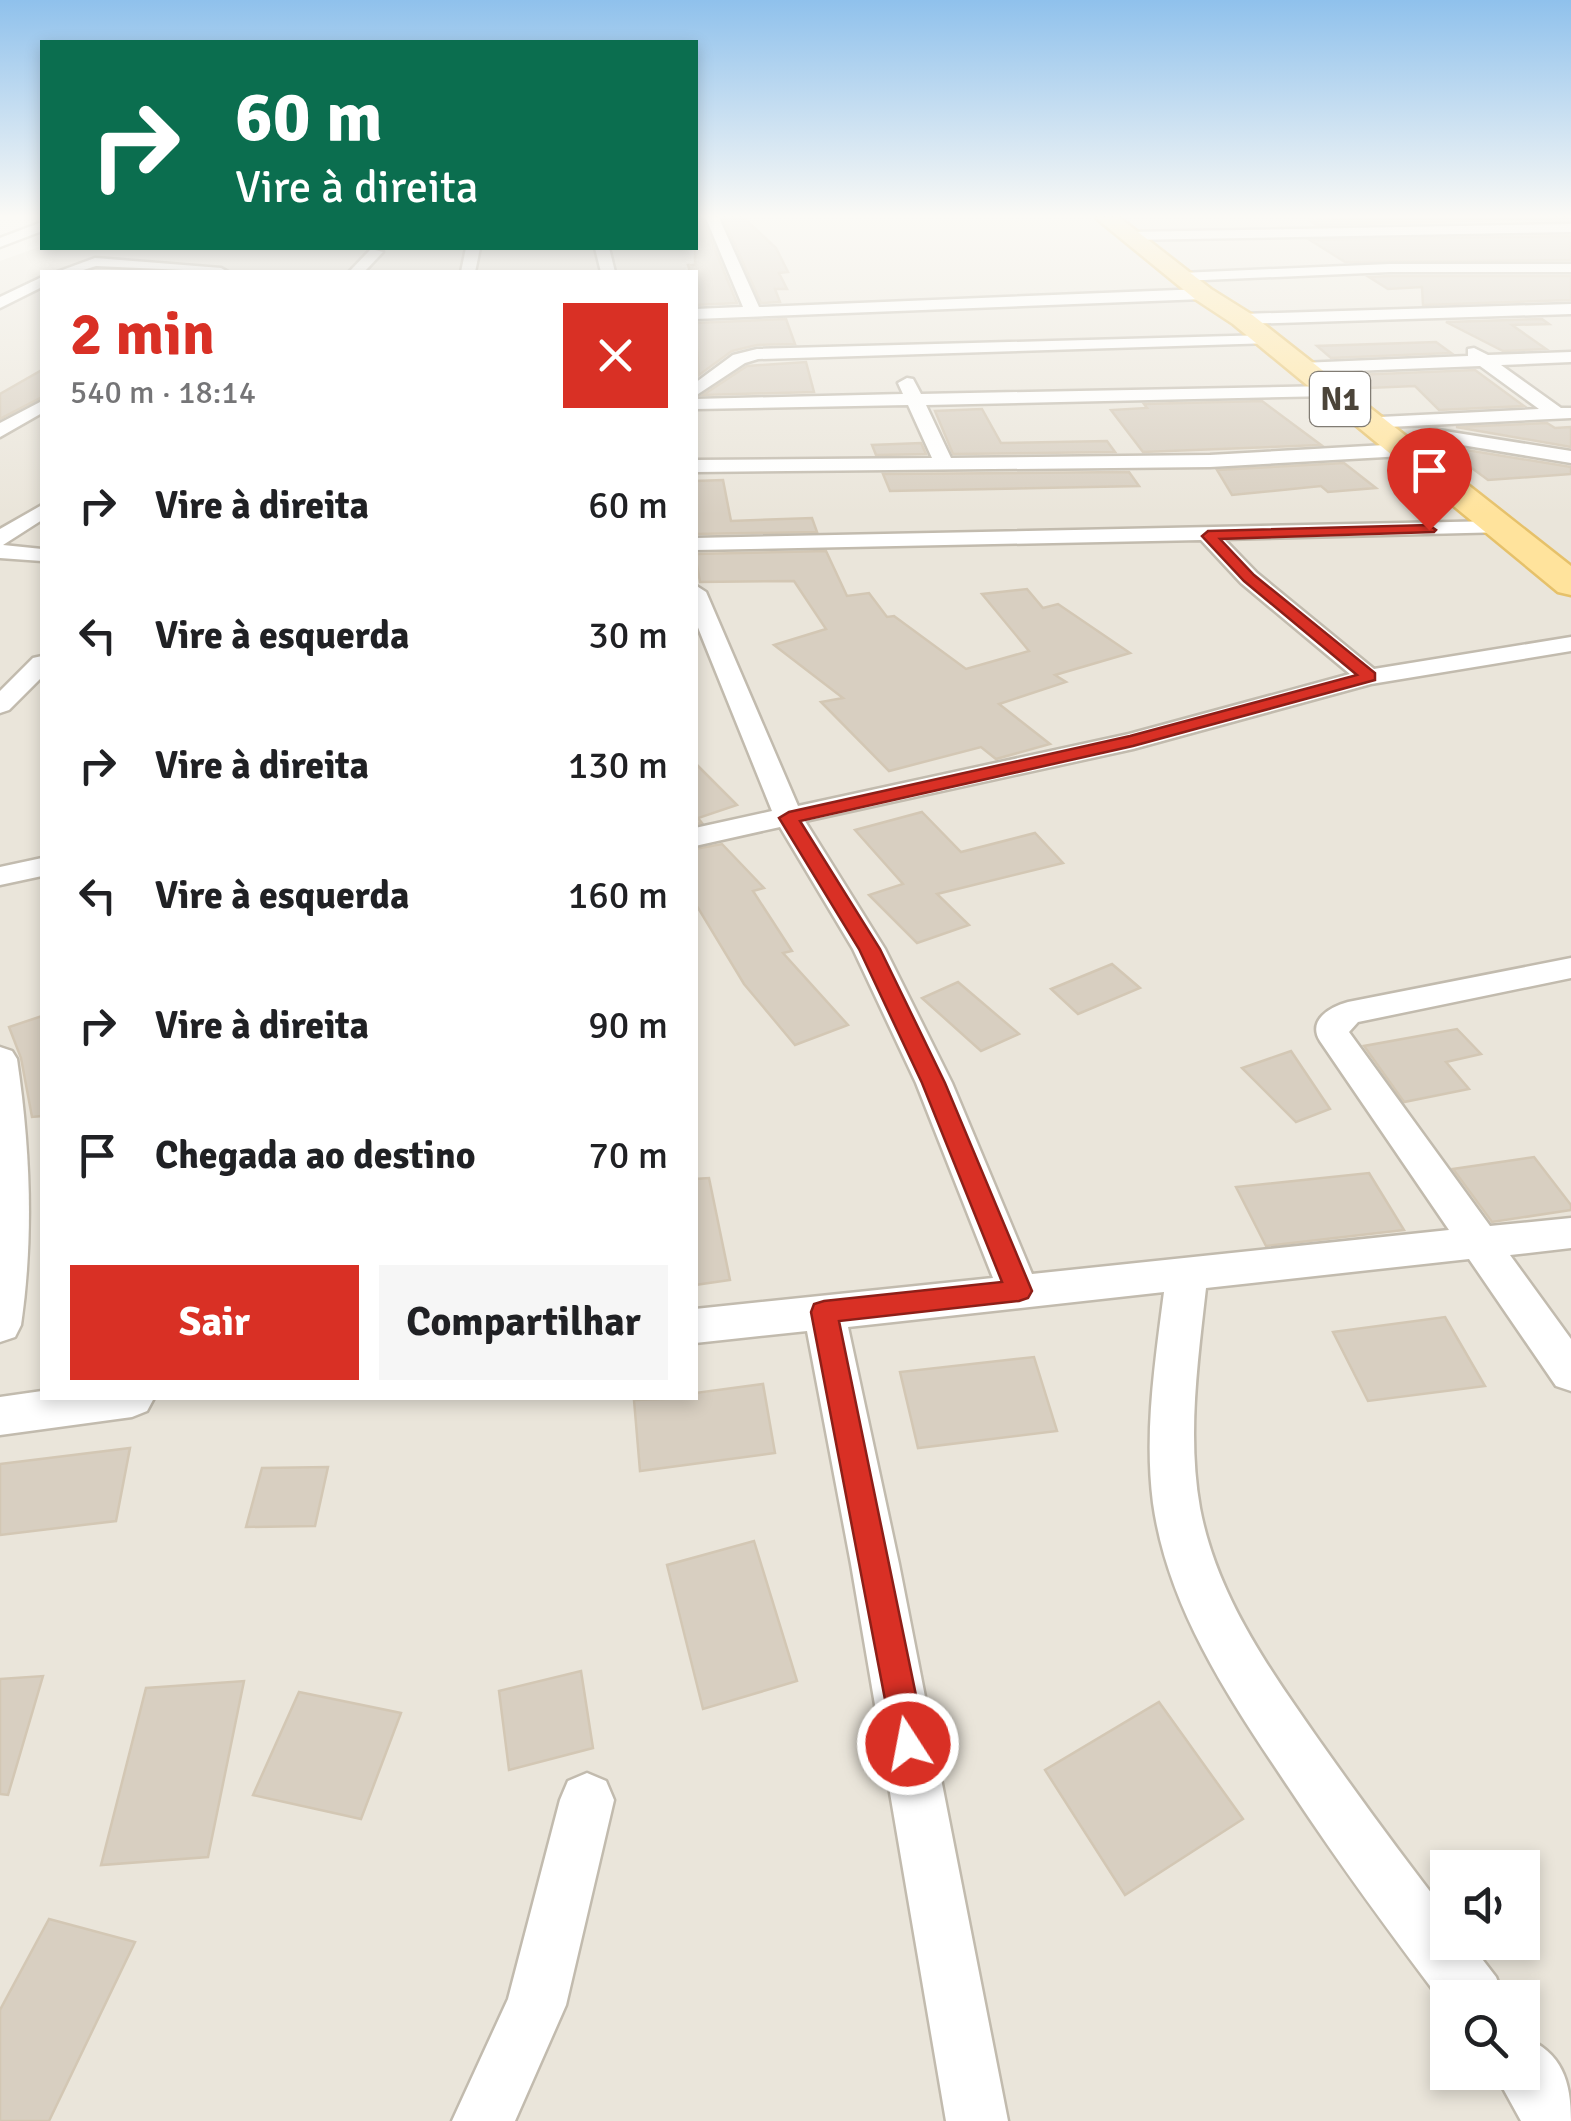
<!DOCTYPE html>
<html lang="pt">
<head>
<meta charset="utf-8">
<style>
	body { margin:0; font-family:Signika,sans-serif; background:#f6f6f6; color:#202124; height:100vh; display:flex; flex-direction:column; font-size:38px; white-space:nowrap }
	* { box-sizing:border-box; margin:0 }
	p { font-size:32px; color:#757577 }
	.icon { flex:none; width:55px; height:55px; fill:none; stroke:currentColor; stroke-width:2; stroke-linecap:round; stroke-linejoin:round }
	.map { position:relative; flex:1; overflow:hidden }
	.drawer { position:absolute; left:40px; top:270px; width:658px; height:1130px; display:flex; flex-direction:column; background:#fff; border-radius:0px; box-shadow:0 5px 15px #0003 }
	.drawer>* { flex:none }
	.top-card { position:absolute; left:40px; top:40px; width:658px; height:210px; border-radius:0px; box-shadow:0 5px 15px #0003; background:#0b6e4f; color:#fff; overflow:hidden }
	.fabs { position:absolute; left:1430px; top:1850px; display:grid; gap:20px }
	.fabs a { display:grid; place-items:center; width:110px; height:110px; border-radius:0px; background:#fff; box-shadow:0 5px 15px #0003; font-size:50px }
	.pin { position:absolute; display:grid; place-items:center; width:85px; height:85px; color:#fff; margin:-102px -42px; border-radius:50% 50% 50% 0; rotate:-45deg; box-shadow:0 0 10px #0007 }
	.pin .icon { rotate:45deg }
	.me { position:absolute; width:110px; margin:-55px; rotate:349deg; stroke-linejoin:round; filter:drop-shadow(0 0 8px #0008) }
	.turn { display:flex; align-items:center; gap:35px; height:210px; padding:0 30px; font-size:45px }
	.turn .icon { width:130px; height:130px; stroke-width:2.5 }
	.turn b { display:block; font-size:70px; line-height:85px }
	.round { display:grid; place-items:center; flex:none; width:105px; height:105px; border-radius:0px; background:#f6f6f6 }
	.summary { display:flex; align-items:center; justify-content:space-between; height:170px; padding:0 30px }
	h1 { font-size:60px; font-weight:800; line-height:75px; color:#d93025 }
	.action { display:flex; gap:20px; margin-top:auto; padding:20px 30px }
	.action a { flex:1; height:115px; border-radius:0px; background:#d93025; color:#fff; font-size:40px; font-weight:800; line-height:115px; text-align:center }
	.action a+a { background:#f6f6f6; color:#202124 }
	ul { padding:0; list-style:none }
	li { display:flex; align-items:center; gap:30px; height:130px; padding:0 30px }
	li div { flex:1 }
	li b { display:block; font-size:38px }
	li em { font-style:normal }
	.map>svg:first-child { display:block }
</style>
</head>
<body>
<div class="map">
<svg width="1571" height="2121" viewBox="0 0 1571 2121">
	<rect width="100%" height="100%" fill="#f6f3ec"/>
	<!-- residential -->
	<path fill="#eae5da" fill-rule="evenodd" d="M695,218H1571V2121H0V261L42,246L695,248ZM42,272H695V1398H42ZM1448,1868H1522V1942H1448ZM1448,1998H1522V2072H1448Z"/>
	<!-- building -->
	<g fill="#d8cfc1" stroke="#d3c7b4" stroke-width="2.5">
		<polygon points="695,218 702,218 737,303 695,305 695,272 690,272 688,265 695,265"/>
		<polygon points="723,218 744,218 776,248 788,272 779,273 787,289 775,289 780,302 761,303"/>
		<polygon points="1571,218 1316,225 1311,221 1392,219"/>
		<polygon points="1571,236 1571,260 1345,262 1310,240"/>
		<polygon points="1390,276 1571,276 1571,300 1423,305 1422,287 1388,289 1369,277"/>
		<polygon points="786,319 795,344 757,345 732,351 699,375 695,323"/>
		<polygon points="1542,319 1549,324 1512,325 1546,349 1503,351 1446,322"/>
		<polygon points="1436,342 1451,353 1331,358 1317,346"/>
		<polygon points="806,362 814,392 703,395 747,366"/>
		<polygon points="42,370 42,397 0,419 0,394"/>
		<polygon points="1475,370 1524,406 1439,410 1415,386 1368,388 1352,375"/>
		<polygon points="1262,401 1321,445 1143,452 1111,410 1147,408 1144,404"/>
		<polygon points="982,409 1001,443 1107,441 1115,452 953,454 935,411"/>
		<polygon points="1547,423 1555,428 1571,427 1571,447 1456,427"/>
		<polygon points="921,443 926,454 876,455 872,445"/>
		<polygon points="1442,446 1571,467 1571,474 1488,480"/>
		<polygon points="1344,463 1376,488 1328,492 1321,486 1232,495 1217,470"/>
		<polygon points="1129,472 1139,486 890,491 883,474"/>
		<polygon points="723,480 731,521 812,518 817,532 695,534 695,481"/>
		<polygon points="826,551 847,596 869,593 887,617 894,616 966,669 1029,651 982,594 1027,589 1043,608 1058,604 1130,653 1055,675 1066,682 999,704 1050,744 996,759 981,747 889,771 821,702 843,698 774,645 826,629 794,581 700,582 695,554"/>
		<polygon points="695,763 737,805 698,818 702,823 695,824"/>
		<polygon points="922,812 961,852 1035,833 1063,863 937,894 969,925 917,943 869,895 903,884 855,830"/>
		<polygon points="722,844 764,888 753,891 792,951 783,953 848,1025 795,1045 744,984 695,903 695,849"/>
		<polygon points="1112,964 1140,988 1078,1014 1051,989"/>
		<polygon points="958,982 1019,1034 981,1051 922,998"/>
		<polygon points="42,1016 42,1116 32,1117 21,1058 9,1027"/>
		<polygon points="1457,1029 1481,1054 1446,1062 1469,1089 1404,1102 1364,1046"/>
		<polygon points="1291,1051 1330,1109 1296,1122 1242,1068"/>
		<polygon points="1534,1157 1571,1205 1571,1210 1492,1222 1453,1169"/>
		<polygon points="1369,1173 1404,1230 1266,1246 1236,1187"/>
		<polygon points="709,1178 730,1280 695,1285 695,1179"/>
		<polygon points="1445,1317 1485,1386 1368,1401 1333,1332"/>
		<polygon points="1034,1357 1057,1431 918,1448 900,1372"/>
		<polygon points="763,1384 775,1453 640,1471 634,1400 695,1398 695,1393"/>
		<polygon points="130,1448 116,1521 0,1535 0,1464"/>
		<polygon points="328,1467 315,1526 246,1527 262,1468"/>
		<polygon points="754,1541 797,1681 703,1709 667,1565"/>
		<polygon points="581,1671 593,1748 509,1770 499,1691"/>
		<polygon points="43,1676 8,1795 0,1794 0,1679"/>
		<polygon points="244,1681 208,1857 101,1865 146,1688"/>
		<polygon points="299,1692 401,1713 361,1819 253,1795"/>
		<polygon points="1159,1702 1243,1819 1125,1895 1045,1770"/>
		<polygon points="49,1919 135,1942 49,2121 0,2121 0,2010"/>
	</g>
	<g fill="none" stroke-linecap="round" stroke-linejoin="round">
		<defs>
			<g id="street">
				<polygon points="706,218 719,218 759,307 1203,289 1211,294 1203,299 695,319 695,309 743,307"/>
				<polygon points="42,222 42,231 0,247 0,238"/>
				<polygon points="1571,224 1571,232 1128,240 1121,236 1128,232"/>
				<polygon points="466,248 480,248 475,272 461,272"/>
				<polygon points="595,248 609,248 615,272 601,272"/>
				<polygon points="371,249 383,252 364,272 349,272"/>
				<polygon points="95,258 221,268 228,272 96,266 77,272 57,272"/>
				<polygon points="1390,264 1571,264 1571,272 1390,272 1181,281 1174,277 1181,273"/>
				<polygon points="42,277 42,287 0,308 0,297"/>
				<polygon points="1571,304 1571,314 1242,324 1234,319 1242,314"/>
				<polygon points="1267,335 1273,337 1273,343 758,359 745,363 695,396 695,383 733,355 757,349"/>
				<polygon points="1474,348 1488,355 1571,352 1571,362 1501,365 1561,408 1571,408 1571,418 1367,428 1360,426 1360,418 1539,409 1480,366 1301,373 1292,368 1301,363 1468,356 1468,349"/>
				<polygon points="907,378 913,379 921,394 1331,386 1340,391 1331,396 926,405 951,458 1210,455 1403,444 1413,450 1403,456 1210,467 695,472 695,460 932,458 908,405 695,409 695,399 903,394 898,383"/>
				<polygon points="42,401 42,413 0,437 0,423"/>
				<polygon points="1432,429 1571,451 1571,463 1425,439 1425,431"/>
				<polygon points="42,505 42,520 3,545 42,549 42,561 0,558 0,529"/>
				<path d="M1499,521L1510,527L1507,532L1224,539L1257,573L1374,669L1571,637V651L1371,684L1133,749L805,821L885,949L952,1083L1032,1274L1449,1230L1320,1041C1307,1020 1330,1007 1348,1002L1571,958V978L1358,1022L1349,1032L1490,1226L1571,1218V1248L1510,1255L1571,1339V1391L1556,1386L1469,1259L1206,1288C1198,1360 1187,1435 1200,1508C1217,1597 1270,1670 1321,1743C1362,1801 1404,1858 1448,1915V1942H1469L1496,1977L1504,1998H1448V2010C1393,1937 1339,1864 1289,1788C1231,1701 1168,1610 1153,1503C1144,1433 1155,1362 1164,1292L848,1327L899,1564L1008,2121H946L851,1564L807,1331L695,1343V1309L993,1278L916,1083L853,949L780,827L695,846V828L772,811L695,620V585L706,592L798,806L1129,734L1350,674L1241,583L1201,540L695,550V538Z"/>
				<polygon points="42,656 42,677 9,710 0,713 0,691 33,658"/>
				<polygon points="42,858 42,876 0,885 0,867"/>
				<path d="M0,1047L12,1051L17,1059C30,1148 34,1236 21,1325L15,1337L0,1342Z"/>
				<polygon points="42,1391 42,1398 154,1398 147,1411 132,1417 0,1435 0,1397"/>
				<polygon points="587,1773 606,1781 614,1800 566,2005 515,2121 452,2121 508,1999 560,1800 568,1781"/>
				<path d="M1522,2036C1562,2052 1571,2081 1571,2121H1521L1494,2072H1522Z"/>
			</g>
			<polygon id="primary" points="1096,218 1120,218 1211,289 1251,314 1571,566 1571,595 1558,592 1233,324 1195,299"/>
		</defs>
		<!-- street casing -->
		<use href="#street" stroke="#c2bbae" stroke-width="5"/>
		<!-- primary casing -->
		<use href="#primary" stroke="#e6c16a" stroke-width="5"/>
		<!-- street -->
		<use href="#street" fill="#fff" fill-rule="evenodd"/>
		<!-- primary -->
		<use href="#primary" fill="#ffe39c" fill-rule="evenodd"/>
	</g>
	<!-- sky -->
	<linearGradient id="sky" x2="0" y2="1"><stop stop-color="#8fc1ec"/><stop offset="0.42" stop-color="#fbfaf6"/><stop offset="1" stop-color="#fbfaf6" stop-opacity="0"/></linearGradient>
	<rect width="1571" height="515" fill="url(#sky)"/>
	<!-- route -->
	<polygon fill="#d93025" stroke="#8d1f18" stroke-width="2.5" points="1429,525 1436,530 1434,532 1220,539 1254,575 1375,673 1375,680 1133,746 800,821 880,949 945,1083 1032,1291 1028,1298 1019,1301 839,1321 926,1744 921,1757 908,1762 896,1757 811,1312 814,1304 824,1301 1002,1282 922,1083 859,949 779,818 789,812 1130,736 1357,675 1244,581 1202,536 1208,531"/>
	<g text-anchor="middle" stroke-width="8" stroke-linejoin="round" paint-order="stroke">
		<!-- shield labels -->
		<rect fill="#fff" stroke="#817c74" stroke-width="2.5" x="1310" y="372" width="60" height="54" rx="8"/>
		<g font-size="32" font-weight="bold" fill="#4b4439">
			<text x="1340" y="410">N1</text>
		</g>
	</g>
</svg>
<div class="fabs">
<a><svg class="icon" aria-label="sound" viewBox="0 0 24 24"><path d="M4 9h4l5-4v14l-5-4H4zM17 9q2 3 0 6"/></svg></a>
<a><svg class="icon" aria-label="search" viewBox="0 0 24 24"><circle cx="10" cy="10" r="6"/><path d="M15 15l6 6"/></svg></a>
</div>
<div class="pin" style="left:1429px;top:530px;background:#d93025"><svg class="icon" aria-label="arrive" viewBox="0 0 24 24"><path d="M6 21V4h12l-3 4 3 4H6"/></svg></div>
<svg class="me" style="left:908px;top:1744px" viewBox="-20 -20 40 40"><circle r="17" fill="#d93025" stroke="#fff" stroke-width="3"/><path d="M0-11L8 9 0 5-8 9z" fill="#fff"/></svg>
<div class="top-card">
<div class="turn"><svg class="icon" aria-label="right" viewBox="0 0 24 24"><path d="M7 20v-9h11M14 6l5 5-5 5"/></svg><div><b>60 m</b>Vire à direita</div></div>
</div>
<section class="drawer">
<div class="summary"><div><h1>2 min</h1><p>540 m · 18:14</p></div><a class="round" style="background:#d93025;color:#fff"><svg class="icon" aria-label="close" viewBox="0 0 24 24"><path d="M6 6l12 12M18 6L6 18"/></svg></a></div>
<ul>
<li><svg class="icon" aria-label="right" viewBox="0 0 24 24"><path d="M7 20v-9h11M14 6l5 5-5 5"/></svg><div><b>Vire à direita</b></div><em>60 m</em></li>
<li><svg class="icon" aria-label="left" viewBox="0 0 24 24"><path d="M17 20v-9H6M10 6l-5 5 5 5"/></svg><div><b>Vire à esquerda</b></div><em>30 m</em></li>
<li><svg class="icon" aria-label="right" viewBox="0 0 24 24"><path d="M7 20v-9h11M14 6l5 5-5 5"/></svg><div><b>Vire à direita</b></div><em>130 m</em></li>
<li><svg class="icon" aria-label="left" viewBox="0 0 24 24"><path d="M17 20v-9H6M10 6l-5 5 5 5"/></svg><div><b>Vire à esquerda</b></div><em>160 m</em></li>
<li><svg class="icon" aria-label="right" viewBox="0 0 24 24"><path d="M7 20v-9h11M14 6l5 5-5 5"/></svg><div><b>Vire à direita</b></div><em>90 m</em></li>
<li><svg class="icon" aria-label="arrive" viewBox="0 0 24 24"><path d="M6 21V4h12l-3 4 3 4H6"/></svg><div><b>Chegada ao destino</b></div><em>70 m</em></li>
</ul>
<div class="action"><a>Sair</a><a>Compartilhar</a></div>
</section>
</div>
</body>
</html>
